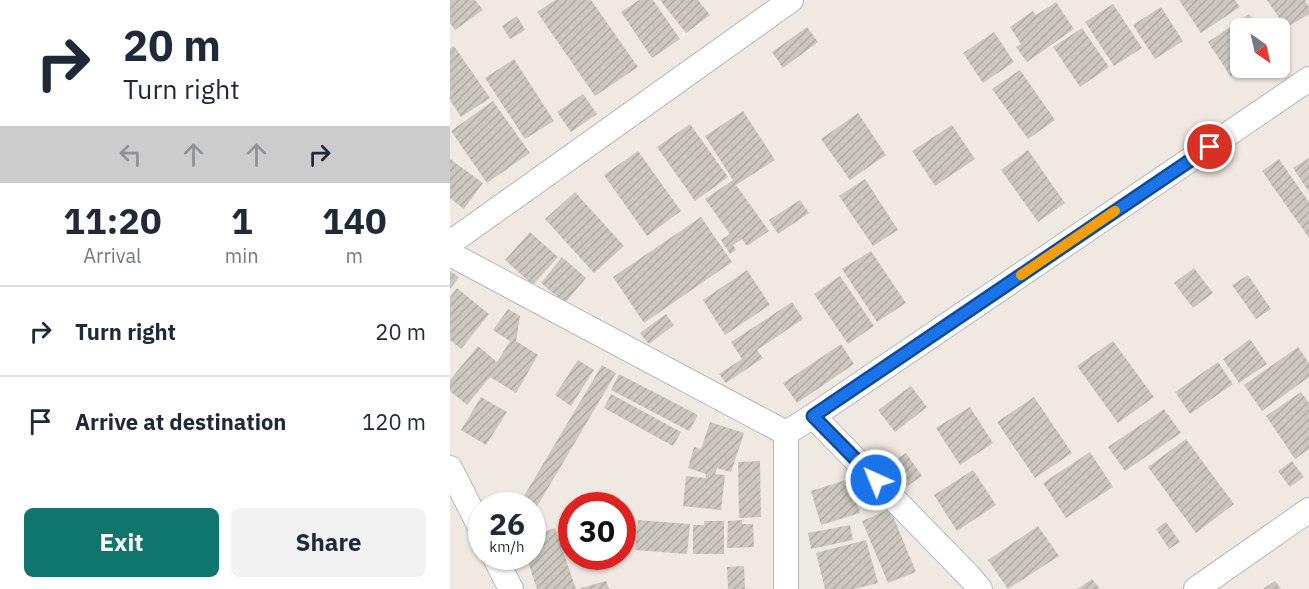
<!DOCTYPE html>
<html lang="en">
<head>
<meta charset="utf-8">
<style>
	body { margin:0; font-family:"IBM Plex Sans",sans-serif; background:#f2f2f3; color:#1f2937; height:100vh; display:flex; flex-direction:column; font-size:22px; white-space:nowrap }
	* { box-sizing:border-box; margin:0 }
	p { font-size:20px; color:#747a83 }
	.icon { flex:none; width:33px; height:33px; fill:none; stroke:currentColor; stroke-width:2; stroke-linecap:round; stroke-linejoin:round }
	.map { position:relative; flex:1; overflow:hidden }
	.sheet { display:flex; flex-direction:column; background:#fff; width:450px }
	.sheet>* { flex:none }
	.guide { background:#fff; color:#1f2937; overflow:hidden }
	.needle { width:39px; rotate:146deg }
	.buttons { position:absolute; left:780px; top:18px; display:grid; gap:12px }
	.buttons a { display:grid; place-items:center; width:60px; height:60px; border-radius:9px; background:#fff; box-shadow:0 2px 4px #0004; font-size:30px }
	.speed { position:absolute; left:18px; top:492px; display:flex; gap:12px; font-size:30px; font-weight:700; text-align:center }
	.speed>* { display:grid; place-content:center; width:78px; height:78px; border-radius:50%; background:#fff; box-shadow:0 2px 4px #0004; line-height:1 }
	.speed small { font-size:15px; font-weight:400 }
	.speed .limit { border:9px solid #d22; background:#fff; color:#111 }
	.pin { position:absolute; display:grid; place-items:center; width:51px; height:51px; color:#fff; margin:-26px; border:3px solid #fff; border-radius:50%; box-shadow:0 2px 6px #0007 }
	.me { position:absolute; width:66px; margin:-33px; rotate:316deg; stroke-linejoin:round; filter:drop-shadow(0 0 4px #0008) }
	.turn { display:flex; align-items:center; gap:21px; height:126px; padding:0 24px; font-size:27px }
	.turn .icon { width:78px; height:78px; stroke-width:2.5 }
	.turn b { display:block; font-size:42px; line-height:51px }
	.lanes { display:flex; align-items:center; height:57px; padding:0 24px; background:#0003; justify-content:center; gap:30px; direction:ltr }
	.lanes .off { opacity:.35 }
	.eta { display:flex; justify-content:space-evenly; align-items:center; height:102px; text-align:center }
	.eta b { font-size:36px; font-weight:700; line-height:42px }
	.primary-button { display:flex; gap:12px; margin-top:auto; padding:12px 24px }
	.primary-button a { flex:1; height:69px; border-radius:9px; background:#0f766e; color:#fff; font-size:24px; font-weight:700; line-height:69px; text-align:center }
	.primary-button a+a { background:#f2f2f3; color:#1f2937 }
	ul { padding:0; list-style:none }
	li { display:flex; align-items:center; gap:18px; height:90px; padding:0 24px; border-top:2px solid #e0e1e3 }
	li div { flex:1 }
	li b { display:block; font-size:22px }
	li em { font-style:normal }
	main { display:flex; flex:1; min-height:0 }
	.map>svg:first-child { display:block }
</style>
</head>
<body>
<main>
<section class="sheet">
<div class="guide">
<div class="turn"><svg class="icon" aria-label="right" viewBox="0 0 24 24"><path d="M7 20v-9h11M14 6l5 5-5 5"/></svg><div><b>20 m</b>Turn right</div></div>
<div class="lanes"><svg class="icon off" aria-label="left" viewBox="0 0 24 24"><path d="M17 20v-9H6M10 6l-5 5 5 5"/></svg><svg class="icon off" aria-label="ahead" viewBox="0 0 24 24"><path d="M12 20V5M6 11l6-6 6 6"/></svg><svg class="icon off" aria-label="ahead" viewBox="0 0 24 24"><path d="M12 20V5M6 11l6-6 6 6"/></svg><svg class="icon" aria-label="right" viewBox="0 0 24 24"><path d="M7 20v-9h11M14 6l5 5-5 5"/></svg></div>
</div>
<div class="eta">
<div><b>11:20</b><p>Arrival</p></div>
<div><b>1</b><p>min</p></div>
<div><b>140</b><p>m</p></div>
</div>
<ul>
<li><svg class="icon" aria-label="right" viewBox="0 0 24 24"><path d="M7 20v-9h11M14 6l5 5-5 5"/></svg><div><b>Turn right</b></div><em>20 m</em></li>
<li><svg class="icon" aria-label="arrive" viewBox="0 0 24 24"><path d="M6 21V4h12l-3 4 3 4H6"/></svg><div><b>Arrive at destination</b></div><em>120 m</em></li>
</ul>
<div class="primary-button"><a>Exit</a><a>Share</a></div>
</section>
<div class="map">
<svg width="859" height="589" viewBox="0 0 859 589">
	<defs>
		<pattern id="building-hatch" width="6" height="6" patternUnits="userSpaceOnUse" patternTransform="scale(1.5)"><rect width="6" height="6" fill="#cbc7bf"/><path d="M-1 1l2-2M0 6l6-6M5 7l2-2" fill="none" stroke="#afaba4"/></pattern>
	</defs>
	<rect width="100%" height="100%" fill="#efe9e1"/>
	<!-- building -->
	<g fill="url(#building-hatch)">
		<polygon points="0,0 25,0 33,10 5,30 0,23"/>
		<polygon points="105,0 141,0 188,67 145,96 87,12"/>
		<polygon points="189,0 203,0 230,39 202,58 171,12"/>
		<polygon points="210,0 248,0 260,15 236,33"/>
		<polygon points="729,0 785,0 790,7 751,33"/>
		<polygon points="817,0 855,0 859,7 859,14 836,28"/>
		<polygon points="606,2 624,29 577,62 566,47 571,44 560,27 583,11 586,15"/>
		<polygon points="663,4 692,48 664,66 635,22"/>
		<polygon points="711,7 733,41 705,59 683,25"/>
		<polygon points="799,14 809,28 790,28 790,68 796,68 781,77 758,42"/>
		<polygon points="67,16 75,30 60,39 52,26"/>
		<polygon points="357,27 368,42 333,68 322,52"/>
		<polygon points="632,28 659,67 630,87 603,47"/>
		<polygon points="544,32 564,62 533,83 513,53"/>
		<polygon points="4,46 40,98 11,117 0,100 0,48"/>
		<polygon points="64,59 104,121 75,139 35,78"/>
		<polygon points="570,70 605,120 578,139 542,89"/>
		<polygon points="133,94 147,114 121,132 107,112"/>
		<polygon points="43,101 80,153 37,183 1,131"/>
		<polygon points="293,111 325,160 286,185 319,231 297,246 292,239 283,245 286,250 280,254 271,240 280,234 255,199 283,180 255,136"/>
		<polygon points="408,113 436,155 400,180 371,139"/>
		<polygon points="240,124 278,177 245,201 207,147"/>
		<polygon points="502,125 525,159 485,186 462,151"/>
		<polygon points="578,150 615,203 588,222 551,170"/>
		<polygon points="188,151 231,211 197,236 154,175"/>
		<polygon points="859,158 859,192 843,168"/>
		<polygon points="0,159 33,183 14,209 0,198"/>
		<polygon points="829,159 859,202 859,238 812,171"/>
		<polygon points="415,179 448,230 423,246 389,196"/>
		<polygon points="125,192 174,246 144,273 95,219"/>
		<polygon points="350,200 359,213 328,234 319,220"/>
		<polygon points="251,217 282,262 194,323 163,277"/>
		<polygon points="80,232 108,257 83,285 55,260"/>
		<polygon points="421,251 456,303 427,322 392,269"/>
		<polygon points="112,257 136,278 115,303 91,283"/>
		<polygon points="744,268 763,293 743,308 724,283"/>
		<polygon points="297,270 320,305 275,335 253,300"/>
		<polygon points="0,271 9,277 0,289"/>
		<polygon points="798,275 821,309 806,319 782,285"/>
		<polygon points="390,276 424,326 398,344 364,294"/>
		<polygon points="7,288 39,314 11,349 0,340 0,297"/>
		<polygon points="342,302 353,319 307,350 313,358 276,383 269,374 292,359 281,342"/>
		<polygon points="58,309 70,316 66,341 88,355 66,393 40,377 17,405 0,391 0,380 28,346 47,362 60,341 43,330"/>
		<polygon points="216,314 224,325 199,344 190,333"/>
		<polygon points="800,339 817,364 789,383 773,359"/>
		<polygon points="663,341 704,397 668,423 627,366"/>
		<polygon points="391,344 404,364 347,403 333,383"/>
		<polygon points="848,347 859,363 859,377 812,411 794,385"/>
		<polygon points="128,360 144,370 121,406 105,395"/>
		<polygon points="768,362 783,384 740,414 725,392"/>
		<polygon points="152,365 166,373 85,510 82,506 71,501"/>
		<polygon points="169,374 248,415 239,431 161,390"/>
		<polygon points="461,386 477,407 445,432 428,410"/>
		<polygon points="851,392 859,403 859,449 845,459 816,416"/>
		<polygon points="161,394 231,432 223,446 154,408"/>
		<polygon points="31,397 57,412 36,445 11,430"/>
		<polygon points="584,397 622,453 585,478 547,422"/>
		<polygon points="520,407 543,443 510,465 486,428"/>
		<polygon points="714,409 731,433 675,471 658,447"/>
		<polygon points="260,422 294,433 281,472 267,468 265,474 275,475 271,510 233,506 236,476 256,478 256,474 238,468 244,447 251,449"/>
		<polygon points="736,439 784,504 746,533 698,467"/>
		<polygon points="640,452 663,487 616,518 593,483"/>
		<polygon points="456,453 472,476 456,487 440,464"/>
		<polygon points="310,461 311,517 289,518 288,462"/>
		<polygon points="842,461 854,477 840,487 828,471"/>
		<polygon points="523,470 546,505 507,531 484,495"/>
		<polygon points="399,479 410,513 371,525 361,491"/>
		<polygon points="440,509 466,572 438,583 412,521"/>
		<polygon points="172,519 180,519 181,542 172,542"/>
		<polygon points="110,520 122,520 122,551 116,551 116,538 111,538"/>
		<polygon points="188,520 240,524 237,554 185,550"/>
		<polygon points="292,520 292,524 303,524 304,547 277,548 278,521"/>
		<polygon points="254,521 274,521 274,554 243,554 243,525 254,525"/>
		<polygon points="716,522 730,542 719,549 706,529"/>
		<polygon points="400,525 403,540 361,549 358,533"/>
		<polygon points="588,526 609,556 558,589 538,560"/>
		<polygon points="105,528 126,589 87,589 76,556 82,556 82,536"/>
		<polygon points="416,540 428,583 405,589 375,589 366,553"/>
		<polygon points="294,566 295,589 278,589 277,567"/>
		<polygon points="642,579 650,589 627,589"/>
		<polygon points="156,581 159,589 131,589 131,588"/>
		<polygon points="825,581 831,589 813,589"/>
	</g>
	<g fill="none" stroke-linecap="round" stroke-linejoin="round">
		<defs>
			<g id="minor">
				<polyline points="0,243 341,0"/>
				<polyline points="0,254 336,433 363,416 519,576 530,589"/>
				<polyline points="363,416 859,79"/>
				<polyline points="0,468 32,531"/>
				<polyline points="44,556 61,589"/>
				<polyline points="336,589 336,433"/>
				<polyline points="746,589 859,510"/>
			</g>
		</defs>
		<!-- minor casing -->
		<use href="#minor" stroke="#b4b7c1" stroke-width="26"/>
		<!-- minor -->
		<use href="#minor" stroke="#fff" stroke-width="24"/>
	</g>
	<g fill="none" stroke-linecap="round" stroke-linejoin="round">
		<defs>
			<polyline id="route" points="426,480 363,416 760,147"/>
		</defs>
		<!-- route casing -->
		<use href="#route" stroke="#114b97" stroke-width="15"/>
		<!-- route -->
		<use href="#route" stroke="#1a73e8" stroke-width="10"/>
		<!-- slow -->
		<polyline stroke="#f59e0b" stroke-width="10" points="571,275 665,211"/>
	</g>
</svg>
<div class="buttons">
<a><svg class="needle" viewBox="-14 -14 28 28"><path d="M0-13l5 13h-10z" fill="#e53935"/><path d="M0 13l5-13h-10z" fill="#747a83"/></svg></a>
</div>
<div class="speed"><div>26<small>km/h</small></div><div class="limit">30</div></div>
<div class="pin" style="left:760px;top:147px;background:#d93025"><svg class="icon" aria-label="arrive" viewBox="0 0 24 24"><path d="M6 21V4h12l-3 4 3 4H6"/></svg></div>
<svg class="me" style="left:426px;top:480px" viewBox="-20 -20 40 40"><circle r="17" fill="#1a73e8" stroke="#fff" stroke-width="3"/><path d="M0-11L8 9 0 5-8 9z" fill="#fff"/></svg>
</div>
</main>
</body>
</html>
